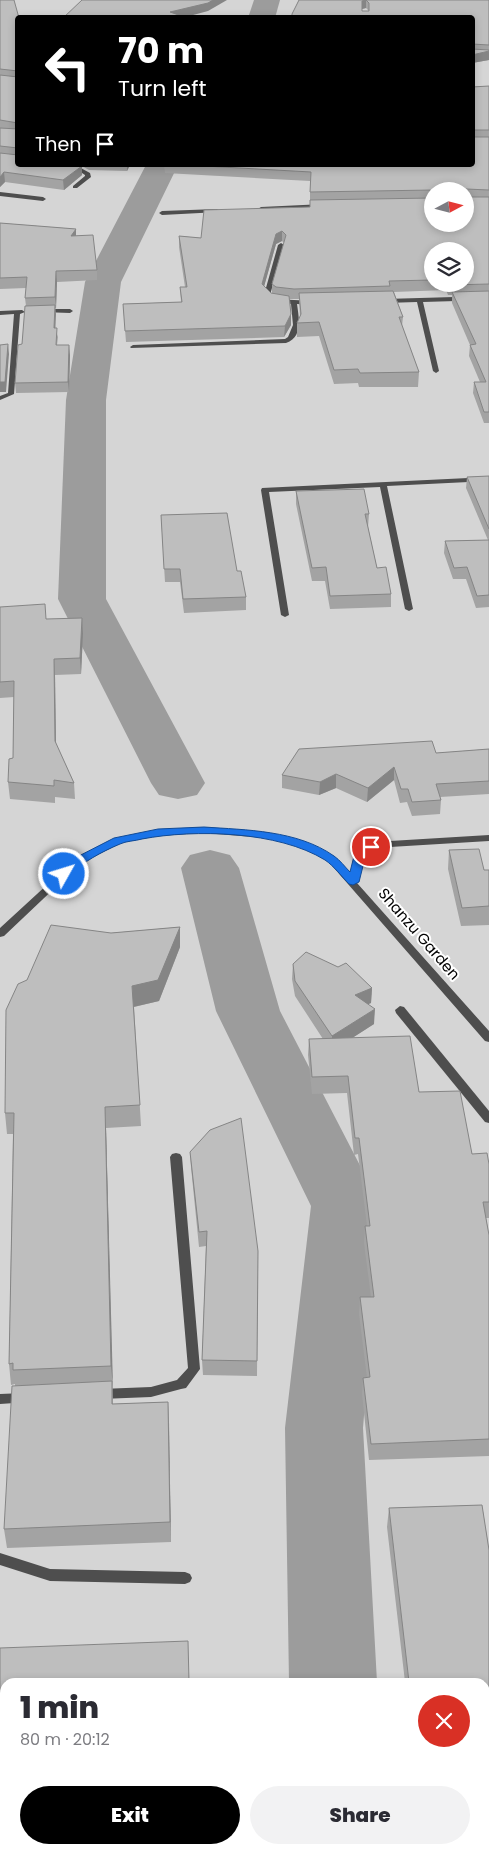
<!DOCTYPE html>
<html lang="en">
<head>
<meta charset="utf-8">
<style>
	body { margin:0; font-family:Poppins,sans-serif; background:#f2f2f3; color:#2b2b33; height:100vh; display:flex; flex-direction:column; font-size:19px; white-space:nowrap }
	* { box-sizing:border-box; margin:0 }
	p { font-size:16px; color:#7c7c81 }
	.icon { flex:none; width:28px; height:28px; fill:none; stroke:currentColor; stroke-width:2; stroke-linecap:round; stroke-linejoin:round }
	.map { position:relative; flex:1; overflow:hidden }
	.details { position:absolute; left:0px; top:1678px; width:490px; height:176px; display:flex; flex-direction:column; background:#fff; border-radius:15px 15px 0 0; box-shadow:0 2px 8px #0003 }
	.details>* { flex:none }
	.top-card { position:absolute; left:15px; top:15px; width:460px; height:152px; border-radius:5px; box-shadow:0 2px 8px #0003; background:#000; color:#fff; overflow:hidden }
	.needle { width:32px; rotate:83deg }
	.tools { position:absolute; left:424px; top:182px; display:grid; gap:10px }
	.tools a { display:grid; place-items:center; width:50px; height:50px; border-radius:50%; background:#fff; box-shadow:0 2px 8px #0003; font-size:25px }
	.pin { position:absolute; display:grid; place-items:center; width:42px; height:42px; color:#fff; margin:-21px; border:2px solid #fff; border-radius:50%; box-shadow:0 1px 5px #0007 }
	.me { position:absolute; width:55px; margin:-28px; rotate:51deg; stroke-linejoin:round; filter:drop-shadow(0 0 4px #0008) }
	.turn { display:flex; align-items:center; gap:18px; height:105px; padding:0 20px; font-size:22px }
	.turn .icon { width:65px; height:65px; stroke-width:2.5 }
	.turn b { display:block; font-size:35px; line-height:42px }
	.then { display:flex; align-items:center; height:48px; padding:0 20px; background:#0003; gap:10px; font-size:19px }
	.round { display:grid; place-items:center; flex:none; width:52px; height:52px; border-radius:26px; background:#f2f2f3 }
	.summary { display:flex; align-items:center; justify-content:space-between; height:85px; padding:0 20px }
	h1 { font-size:30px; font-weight:800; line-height:38px }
	.action { display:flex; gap:10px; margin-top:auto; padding:10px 20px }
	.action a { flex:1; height:58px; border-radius:30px; background:#000; color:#fff; font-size:20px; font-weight:800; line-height:58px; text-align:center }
	.action a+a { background:#f2f2f3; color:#2b2b33 }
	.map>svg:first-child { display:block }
</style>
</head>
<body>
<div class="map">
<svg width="489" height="1853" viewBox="0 0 489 1853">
	<rect width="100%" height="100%" fill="#fff"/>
	<!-- green -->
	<path fill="#d5d5d5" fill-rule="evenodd" d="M0,0H489V1853H0ZM18,18H472V165H18ZM432,191H465V224H432ZM432,251H465V284H432ZM5,1682H485V1849H5Z"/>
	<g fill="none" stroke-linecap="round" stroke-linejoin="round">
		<!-- river -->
		<g fill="#9c9c9c" fill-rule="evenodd">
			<polygon points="254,0 280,0 275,18 248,18"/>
			<polygon points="146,165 178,165 121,282 106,400 106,599 205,783 197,795 178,799 159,795 151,783 58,599 66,400 85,282"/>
			<polygon points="210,850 230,855 239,868 280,1011 381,1206 363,1428 377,1682 289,1682 285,1428 311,1206 216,1011 181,868 190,855"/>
			<rect x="291" y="1849" width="94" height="4"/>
		</g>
		<!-- service -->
		<g fill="#4e4e4e" fill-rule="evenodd">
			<polygon points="0,192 43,197 46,199 43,201 0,196"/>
			<polygon points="400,1006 404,1007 489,1111 489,1123 485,1122 396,1013 395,1010"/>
		</g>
		<!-- minor -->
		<g fill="#4e4e4e" fill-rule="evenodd">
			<polygon points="48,165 77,166 90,173 91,177 77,188 73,188 73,186 85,176 85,175 76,169"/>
			<polygon points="324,204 326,205 326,207 261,211 258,209 261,207"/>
			<polygon points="217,209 220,211 219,212 162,215 159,213 162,211"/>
			<path d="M281,243L284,245L270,295L275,299L313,301L316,303L313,305L297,304C299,319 303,337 286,343L131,348L130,347L133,345L285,339L288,337L293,325L291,304L271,302L264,295L278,245Z"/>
			<polygon points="489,296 489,300 423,302 439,371 436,373 433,371 417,302 385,303 382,301 385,299"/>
			<polygon points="44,309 70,309 73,311 70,313 42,312 41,311"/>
			<polygon points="22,310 25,312 20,314 14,394 0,400 0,396 8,393 14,314 0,315 0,311"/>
			<polygon points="489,477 489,481 387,486 413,609 409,611 405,609 380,487 269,492 289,615 285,617 281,615 261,490 262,488"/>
			<path d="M204,827L266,832L303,841L333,856L350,875L355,856L368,845L390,841L489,835V841L390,847C360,852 366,858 357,883L489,1031V1042L485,1041L327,860L297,845L266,838L204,833L158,836L121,843L80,864L4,936L0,937V928L74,860L115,839L158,830Z"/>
			<polygon points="176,1153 180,1154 182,1157 200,1369 186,1388 181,1389 151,1397 101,1399 96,1398 95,1394 96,1390 101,1389 151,1387 177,1380 188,1368 170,1157 172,1154"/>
			<polygon points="24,1393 29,1394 30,1398 29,1402 0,1404 0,1394"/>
			<polygon points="0,1553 50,1569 185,1572 190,1574 192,1578 190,1582 185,1584 50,1581 0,1565"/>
		</g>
	</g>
	<!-- wall -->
	<g fill="#a3a3a3" fill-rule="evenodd">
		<polygon points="0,0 18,18 18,165 130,165 127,171 89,170 82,166 82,175 64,190 5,182 0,187"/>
		<path d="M299,0H489V60L472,63V18H292ZM366,8L369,11H362V9Z"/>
		<path d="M489,86V423H484L473,393L474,382H480L469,356L470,345L452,303V295H448L446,290L394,292L403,317L402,326L419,372L418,387H359L358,383L334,384L319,336L297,337V323L300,316L299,299H290L291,314V325L284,337L126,342L123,304L181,302L180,287H185L179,247V236L201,238L310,207V181L165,173L164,165H472V87ZM432,191L465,224H432ZM282,241L284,243L272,284V293H271L264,286L276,244ZM432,251L465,284H432Z"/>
		<polygon points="0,223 76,229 76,236 97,270 97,280 57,282 56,308 55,308 55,328 58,337 57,345 70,355 69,392 16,393 15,383 22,344 26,306 25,298 26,288 0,289"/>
		<polygon points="489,476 489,607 476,608 466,579 453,579 444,553 445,541 488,540 466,488 467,477"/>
		<polygon points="296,491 369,514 368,527 377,568 391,594 391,607 330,609 325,581 312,581 296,504"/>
		<polygon points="161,515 237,571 246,597 246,610 184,613 180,582 165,582"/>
		<polygon points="0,607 46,619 83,634 81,674 55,675 56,744 74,783 75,799 55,797 55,803 10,799 8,782 13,758 14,697 0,698"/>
		<polygon points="489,749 489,794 440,797 441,800 440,814 412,816 407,802 400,803 394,780 367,802 336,788 319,795 282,788 282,775 436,753"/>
		<polygon points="449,850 484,870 489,870 489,925 461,926 448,869"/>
		<polygon points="180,927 180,947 159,1001 134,1007 141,1126 106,1128 113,1404 168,1402 171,1542 7,1548 4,1529 15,1385 15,1384 11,1385 9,1364 13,1134 7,1134 5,1113 27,980 111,933"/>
		<polygon points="293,964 372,988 371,1003 368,1004 374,1024 352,1038 419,1092 472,1154 489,1164 489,1218 486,1218 489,1235 489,1456 369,1460 362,1394 363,1378 367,1378 359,1314 360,1297 371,1297 364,1243 365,1226 367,1226 358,1154 354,1155 347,1093 312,1094 308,1055 309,1039 323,1039 295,996 292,979"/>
		<polygon points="190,1152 258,1251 257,1376 203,1375 202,1360 206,1246 199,1247 191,1167"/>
		<polygon points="482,1505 489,1550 489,1853 430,1853 430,1849 485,1849 485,1682 405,1682 387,1527 389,1508"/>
		<polygon points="0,1648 5,1682 5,1810 0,1811"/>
	</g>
	<!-- shaded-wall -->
	<g fill="#858585">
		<polygon points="213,0 227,0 208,11 182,18 170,12"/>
		<polygon points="366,0 366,8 362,9 362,1"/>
		<polygon points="489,51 489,60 472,63 472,55"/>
		<polygon points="127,165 130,165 127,171"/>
		<polygon points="82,166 82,175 64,190 63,180"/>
		<polygon points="4,172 5,182 0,187 0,177"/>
		<polygon points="76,229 76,239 71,236"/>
		<polygon points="282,231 282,241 276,244 262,294 262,284 276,234"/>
		<polygon points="56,271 57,282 56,308 55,297"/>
		<polygon points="55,305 56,314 55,337 54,328"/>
		<polygon points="291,314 291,325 284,337 285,326"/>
		<polygon points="8,344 9,354 6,392 0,392 0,382"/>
		<polygon points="69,345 70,355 69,392 68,382"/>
		<polygon points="82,618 83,634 81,674 80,658"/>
		<polygon points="54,659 55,675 56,758 55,741"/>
		<polygon points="394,767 394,780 367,802 368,788"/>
		<polygon points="336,774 336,788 319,795 320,782"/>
		<polygon points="180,927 180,947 159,1001 133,1007 132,986"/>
		<polygon points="372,988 371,1003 354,1010 355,995"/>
		<polygon points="375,1009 374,1024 332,1051 332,1036"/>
		<polygon points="105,1107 106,1128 113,1387 111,1366"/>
		<polygon points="168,1402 169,1422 171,1542 170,1522"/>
	</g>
	<!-- building -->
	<g fill="#bebebe" stroke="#858585" fill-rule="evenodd">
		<polygon points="0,0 14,0 19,18 18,18 18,71 0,69"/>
		<polygon points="82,0 213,0 208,3 170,12 187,18 63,18"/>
		<path d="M299,0H489V45L472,44V18H292V14ZM366,0L369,3V11H362V1Z"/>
		<polygon points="472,49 489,50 489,51 472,55"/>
		<polygon points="0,75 18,77 18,123 0,120"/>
		<polygon points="489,86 489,130 472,130 472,87"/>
		<polygon points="0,128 18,129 18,148 0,146"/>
		<polygon points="472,137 489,137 489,190 466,189 465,192 433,191 433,190 310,192 311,172 186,165 472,165"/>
		<polygon points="0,153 18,155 18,165 81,165 82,166 63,180 4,172 0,177"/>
		<polygon points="465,196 466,197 489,197 489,284 449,285 448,284 465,284 465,251 432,251 432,280 389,281 390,286 294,289 276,287 272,284 286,235 282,231 276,234 262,284 271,293 289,296 291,314 285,326 125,331 123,304 182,302 180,287 187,287 179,236 201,238 204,210 310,207 310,200 432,198 432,224 465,224"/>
		<polygon points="0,223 76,229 71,236 93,235 97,270 56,271 55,297 25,298 27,277 0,278"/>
		<polygon points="393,291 403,317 399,317 419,372 360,373 358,369 334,370 319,322 297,323 301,314 299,293"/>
		<polygon points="489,291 489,412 484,412 474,382 486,382 470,345 476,344 452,292"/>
		<polygon points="55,305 54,328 57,328 56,345 69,345 68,382 15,383 18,345 22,344 25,306"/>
		<polygon points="8,344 5,382 0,382 0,345"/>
		<polygon points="489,476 489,529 467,477"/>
		<polygon points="364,489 369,514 365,514 377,568 386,567 391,594 330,596 326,567 312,568 296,491"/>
		<polygon points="227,513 237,571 241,571 246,597 183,599 180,569 164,569 161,515"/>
		<polygon points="489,540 489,595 477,596 467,567 454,568 445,541"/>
		<polygon points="45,604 46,619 82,618 80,658 54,659 55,741 74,783 54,780 54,786 8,782 9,759 13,758 14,681 0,682 0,607"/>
		<polygon points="432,741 436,753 489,749 489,781 436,784 441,800 412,802 408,789 401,789 394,767 368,788 336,774 320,782 282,775 299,749"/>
		<polygon points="479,849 484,870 489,870 489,906 462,908 449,850"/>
		<polygon points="51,925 111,933 180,927 158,980 132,986 140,1105 105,1107 111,1366 13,1370 13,1363 9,1364 14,1113 5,1113 6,1010 18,984 27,980"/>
		<polygon points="306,952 338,967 346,963 372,988 355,995 375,1009 332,1036 295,981 293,964"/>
		<polygon points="410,1036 419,1092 460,1091 472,1154 487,1153 489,1164 489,1202 483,1202 489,1235 489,1439 371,1444 363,1378 370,1377 360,1297 374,1297 365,1226 370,1226 359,1138 355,1138 348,1076 312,1077 309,1039"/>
		<polygon points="241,1118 258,1251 257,1361 202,1360 207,1231 199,1232 190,1152 210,1130"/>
		<polygon points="112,1381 112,1404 168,1402 170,1522 4,1529 12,1386"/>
		<polygon points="482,1505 489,1550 489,1853 434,1853 434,1849 485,1849 485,1682 409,1682 389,1508"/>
		<polygon points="188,1641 189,1682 5,1682 5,1792 0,1792 0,1648"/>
	</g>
	<!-- route -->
	<path fill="#1a73e8" stroke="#114b97" d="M204,827C246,830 297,830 334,856C340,860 345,867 350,872L354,856L367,845H375L376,847L365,858L359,882L353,885L349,884C342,877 334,866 325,860C278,831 195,829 142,839C135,841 126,841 120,844C101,852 83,862 68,876H60L59,874L73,859L114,838L158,829Z"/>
	<g text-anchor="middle" stroke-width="4" stroke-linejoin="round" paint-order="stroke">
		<!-- street labels -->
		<g font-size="15" fill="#000" stroke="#fff">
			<text transform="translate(419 934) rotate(49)" y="5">Shanzu Garden</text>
		</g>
	</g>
</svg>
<div class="tools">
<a><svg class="needle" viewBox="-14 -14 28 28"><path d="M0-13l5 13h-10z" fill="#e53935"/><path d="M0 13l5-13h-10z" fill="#7c7c81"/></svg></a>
<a><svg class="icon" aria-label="layers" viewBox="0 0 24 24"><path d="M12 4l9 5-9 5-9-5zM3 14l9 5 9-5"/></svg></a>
</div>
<div class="pin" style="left:371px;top:847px;background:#d93025"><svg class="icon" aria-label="arrive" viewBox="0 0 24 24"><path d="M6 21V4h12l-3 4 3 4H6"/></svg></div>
<svg class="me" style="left:64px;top:874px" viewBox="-20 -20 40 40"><circle r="17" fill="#1a73e8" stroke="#fff" stroke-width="3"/><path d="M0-11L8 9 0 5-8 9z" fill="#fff"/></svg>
<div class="top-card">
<div class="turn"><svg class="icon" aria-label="left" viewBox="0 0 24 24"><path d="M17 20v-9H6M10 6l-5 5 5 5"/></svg><div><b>70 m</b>Turn left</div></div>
<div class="then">Then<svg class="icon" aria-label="arrive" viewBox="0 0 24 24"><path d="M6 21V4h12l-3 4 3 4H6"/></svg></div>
</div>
<section class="details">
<div class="summary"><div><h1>1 min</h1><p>80 m · 20:12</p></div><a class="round" style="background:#d93025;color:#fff"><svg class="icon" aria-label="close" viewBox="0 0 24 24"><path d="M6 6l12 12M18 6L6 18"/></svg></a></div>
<div class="action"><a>Exit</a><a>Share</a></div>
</section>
</div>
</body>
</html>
